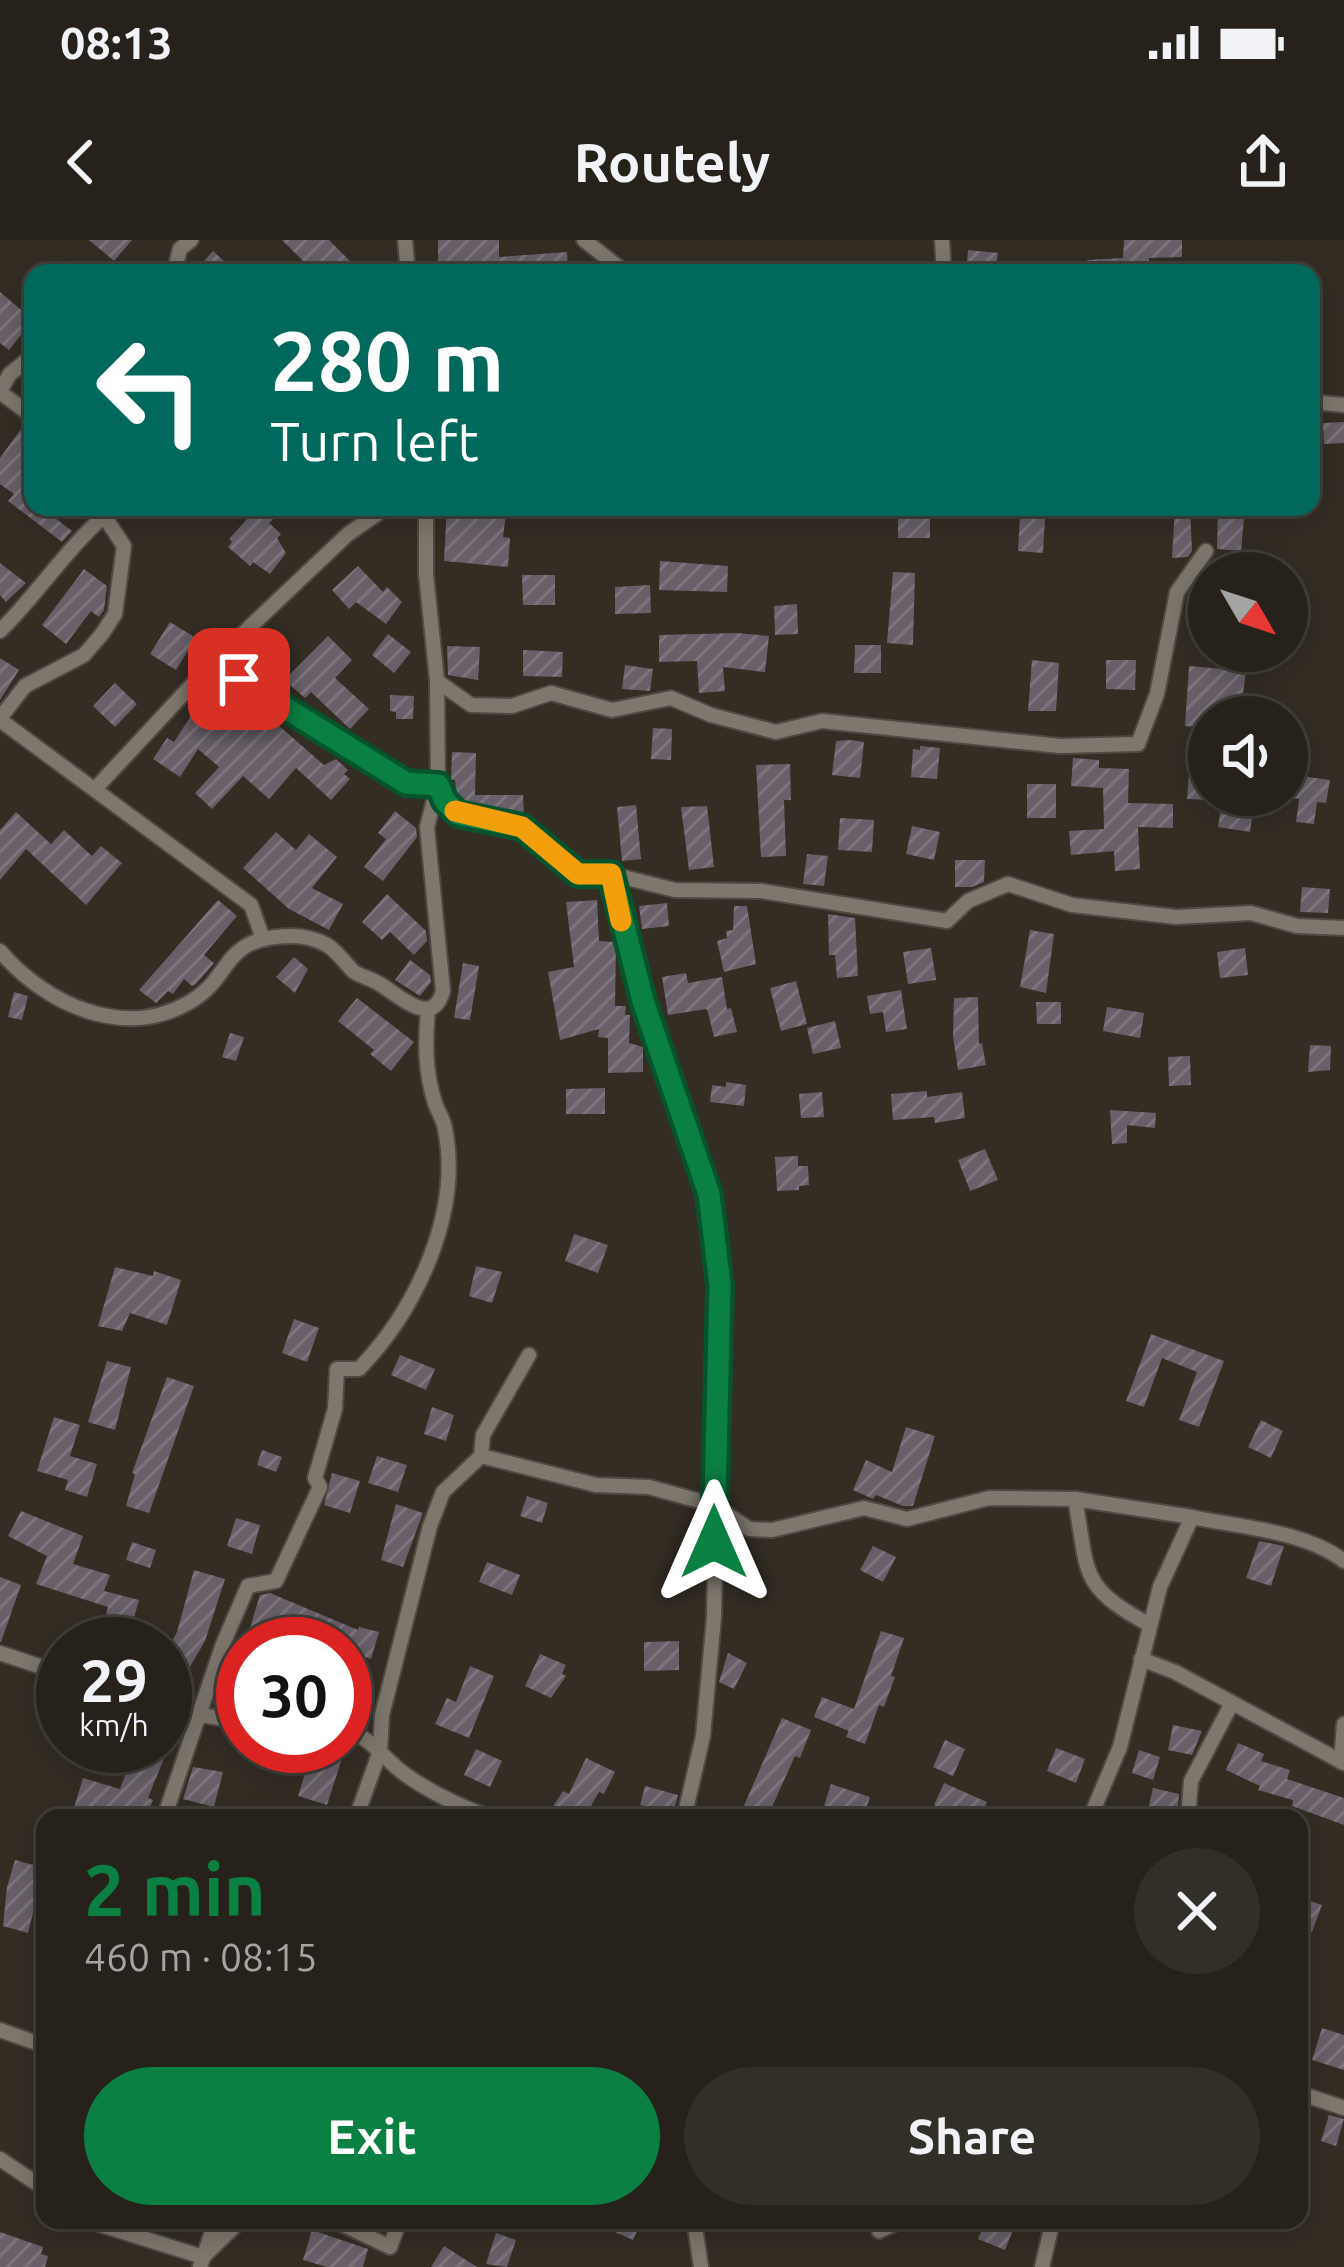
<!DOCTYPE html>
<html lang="en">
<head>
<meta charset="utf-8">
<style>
	body { margin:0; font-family:Ubuntu,sans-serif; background:#322f28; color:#f1f3f6; height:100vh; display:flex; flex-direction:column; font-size:45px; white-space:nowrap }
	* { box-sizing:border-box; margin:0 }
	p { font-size:39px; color:#a4a4a3 }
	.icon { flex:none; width:66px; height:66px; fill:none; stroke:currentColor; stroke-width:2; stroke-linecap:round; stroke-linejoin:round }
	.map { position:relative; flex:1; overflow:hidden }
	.drawer { position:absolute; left:36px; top:1569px; width:1272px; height:420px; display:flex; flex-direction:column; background:#26221b; border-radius:24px; box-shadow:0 6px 30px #0003,0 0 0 3px #423f3a }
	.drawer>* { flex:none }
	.guide { position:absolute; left:24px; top:24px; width:1296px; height:252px; border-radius:24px; box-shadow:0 6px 30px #0003,0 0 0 3px #423f3a; background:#00695c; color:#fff; overflow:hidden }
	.needle { width:78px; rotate:129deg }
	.controls { position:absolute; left:1188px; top:312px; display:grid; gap:24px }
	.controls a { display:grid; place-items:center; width:120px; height:120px; border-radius:50%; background:#26221b; box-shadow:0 6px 30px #0003,0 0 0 3px #423f3a; font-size:60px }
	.speed { position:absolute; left:36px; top:1377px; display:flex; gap:24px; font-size:60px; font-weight:700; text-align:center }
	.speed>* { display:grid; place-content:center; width:156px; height:156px; border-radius:50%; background:#26221b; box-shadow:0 6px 30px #0003,0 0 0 3px #423f3a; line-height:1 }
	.speed small { font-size:30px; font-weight:400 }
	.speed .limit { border:18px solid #d22; background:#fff; color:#111 }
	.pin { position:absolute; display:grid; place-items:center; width:102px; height:102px; color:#fff; margin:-51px; border-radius:24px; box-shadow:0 6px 18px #0006 }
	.me { position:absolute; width:132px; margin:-66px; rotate:0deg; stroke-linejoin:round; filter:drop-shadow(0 0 9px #0008) }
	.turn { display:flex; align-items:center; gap:42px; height:252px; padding:0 48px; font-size:54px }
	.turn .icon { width:156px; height:156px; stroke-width:2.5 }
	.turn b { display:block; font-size:84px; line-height:102px }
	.round { display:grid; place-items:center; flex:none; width:126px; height:126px; border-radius:63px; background:#322f28 }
	.headline { display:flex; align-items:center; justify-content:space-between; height:204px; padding:0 48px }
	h1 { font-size:72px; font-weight:600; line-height:90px; color:#0b8043 }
	.primary-button { display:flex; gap:24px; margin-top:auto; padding:24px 48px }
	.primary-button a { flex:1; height:138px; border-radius:72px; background:#0b8043; color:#fff; font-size:48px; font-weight:600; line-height:138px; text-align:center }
	.primary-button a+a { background:#322f28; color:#f1f3f6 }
	.status { display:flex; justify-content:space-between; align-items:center; height:84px; padding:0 60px; background:#26221b; direction:ltr }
	.status svg { height:33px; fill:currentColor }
	header { display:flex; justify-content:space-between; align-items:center; height:156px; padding:0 48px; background:#26221b; font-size:54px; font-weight:600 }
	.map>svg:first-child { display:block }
</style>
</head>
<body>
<div class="status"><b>08:13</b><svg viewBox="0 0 49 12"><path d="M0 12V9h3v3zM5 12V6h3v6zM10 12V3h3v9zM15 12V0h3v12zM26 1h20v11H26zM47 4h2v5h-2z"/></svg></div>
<header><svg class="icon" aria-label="back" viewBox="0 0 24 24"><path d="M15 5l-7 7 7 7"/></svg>Routely<svg class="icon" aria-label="share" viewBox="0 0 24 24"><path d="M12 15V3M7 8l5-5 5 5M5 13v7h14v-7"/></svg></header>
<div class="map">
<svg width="1344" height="2027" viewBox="0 0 1344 2027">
	<defs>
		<pattern id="building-hatch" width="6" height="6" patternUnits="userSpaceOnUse" patternTransform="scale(3)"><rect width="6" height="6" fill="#685f68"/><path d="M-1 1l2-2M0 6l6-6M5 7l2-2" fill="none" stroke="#7d757d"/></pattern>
	</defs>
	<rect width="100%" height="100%" fill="#332d24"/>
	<!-- building -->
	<g fill="url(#building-hatch)">
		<polygon points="89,0 132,0 114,21"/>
		<polygon points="282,0 329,0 351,22 339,33 315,33"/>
		<polygon points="438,0 499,0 499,17 567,12 568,33 438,33"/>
		<polygon points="1124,0 1182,0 1182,17 1149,18 1148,33 1088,33 1087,20 1123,18"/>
		<polygon points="968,10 998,13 995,33 966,33"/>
		<polygon points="213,11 237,33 193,33"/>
		<polygon points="0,52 33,80 9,110 0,103"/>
		<polygon points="1344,182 1344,203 1324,204 1323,183"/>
		<polygon points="24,185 33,191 33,267 56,267 51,275 72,291 62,302 8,261 14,254 0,244 0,218"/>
		<polygon points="258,267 286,267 269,283 281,294 277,298 286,313 270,334 253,322 250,326 228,307 232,302 229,299"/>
		<polygon points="447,267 507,267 503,297 510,298 508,327 444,321"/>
		<rect x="898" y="267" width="32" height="31"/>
		<polygon points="1175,267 1190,267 1192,311 1188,317 1172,318"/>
		<polygon points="1218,267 1245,267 1241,311 1217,309"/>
		<polygon points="1020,276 1045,278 1043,313 1018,311"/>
		<polygon points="660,321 728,326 727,352 659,350"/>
		<polygon points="0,323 26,343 6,362 0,355"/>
		<polygon points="358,326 383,352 387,347 402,362 386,384 356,362 349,369 332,350"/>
		<polygon points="84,329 107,346 104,370 99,377 91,371 66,404 42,385"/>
		<polygon points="893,332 915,333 913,405 887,403"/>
		<polygon points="522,335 555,335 555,365 523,365"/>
		<polygon points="650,345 651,373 615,374 615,347"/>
		<polygon points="797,364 798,394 775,395 774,366"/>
		<polygon points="170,382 196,398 176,430 150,414"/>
		<polygon points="737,393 769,396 765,432 723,427 725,451 699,453 697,421 659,422 659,395"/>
		<polygon points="388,394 411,412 394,433 372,415"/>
		<polygon points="328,396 352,420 335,438 369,469 350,489 311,452 305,458 284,440"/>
		<polygon points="855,405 881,405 881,433 854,433"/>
		<polygon points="447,406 480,407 478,440 448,435"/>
		<polygon points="523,410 563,412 562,437 523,436"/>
		<polygon points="0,418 19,430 0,460"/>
		<polygon points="1032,420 1059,423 1056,471 1028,471"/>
		<polygon points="1106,420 1136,420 1135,450 1106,449"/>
		<polygon points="625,425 653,429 650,451 622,449"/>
		<polygon points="1189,426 1246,431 1240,477 1209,477 1209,488 1185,486"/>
		<polygon points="214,440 255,465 324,525 336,519 348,530 344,534 350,539 331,560 296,528 269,559 243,536 212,569 195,553 219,527 198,509 180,537 153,519 167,498 174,502"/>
		<polygon points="115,443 137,464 115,487 93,466"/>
		<polygon points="390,455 414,456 413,479 396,479 396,472 390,471"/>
		<polygon points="653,488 672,489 671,520 651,519"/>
		<polygon points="851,500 864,502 860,538 832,535 836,501"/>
		<polygon points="920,506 940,508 937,539 911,537 913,509 920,510"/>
		<polygon points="452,512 476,513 475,555 523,555 524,576 464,564 456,552 455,540 451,540"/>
		<polygon points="1073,518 1099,520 1099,528 1129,529 1128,563 1173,564 1173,588 1138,587 1140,629 1115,631 1114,611 1071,615 1069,591 1104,589 1103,548 1071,546"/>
		<polygon points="790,524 791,560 784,560 786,616 761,617 756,525"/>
		<polygon points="1189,534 1209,535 1209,560 1187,559"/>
		<polygon points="1294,535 1330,540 1326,563 1317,562 1314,584 1296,582 1299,559 1291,558"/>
		<rect x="1027" y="544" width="29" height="34"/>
		<polygon points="1223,555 1245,555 1244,570 1253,571 1250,592 1218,587"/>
		<polygon points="636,565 641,619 622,621 617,567"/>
		<polygon points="707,566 714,627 689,630 681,567"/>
		<polygon points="395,571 416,588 417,597 383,641 364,627 386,599 378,593"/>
		<polygon points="16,572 51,604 64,590 92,616 101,606 122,623 86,665 26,609 0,640 0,590"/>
		<polygon points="840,578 874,580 872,612 838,610"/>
		<polygon points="912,586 940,592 934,620 906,614"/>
		<polygon points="276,592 296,610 309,594 337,617 312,648 343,664 329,690 289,669 243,628"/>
		<polygon points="807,614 828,616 824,646 803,644"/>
		<polygon points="955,620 985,620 984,642 972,647 955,647"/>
		<polygon points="1302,647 1330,649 1328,673 1300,672"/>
		<polygon points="387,654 426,691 427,701 414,715 390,692 382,700 362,682"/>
		<polygon points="218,660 237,676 204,715 214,723 196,744 192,746 184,739 173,754 168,751 156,763 139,750"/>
		<polygon points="597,660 599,701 616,702 615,766 626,766 625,775 630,775 629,803 643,807 643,832 608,833 608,798 598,797 599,789 560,800 548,732 574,727 566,662"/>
		<polygon points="667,663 669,686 642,689 639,666"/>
		<polygon points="734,666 747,666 756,724 724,732 717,701 727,698 726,691 733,690"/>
		<polygon points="828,674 855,678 858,736 837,738 835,715 829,715"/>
		<polygon points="1030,690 1054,694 1046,753 1020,747"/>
		<polygon points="931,708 936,740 908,744 903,712"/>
		<polygon points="1245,708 1248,735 1220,738 1217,712"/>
		<polygon points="294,717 308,729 295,753 276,737"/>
		<polygon points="410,720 430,735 431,742 420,756 395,740"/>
		<polygon points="463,723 479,726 470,780 454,778"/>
		<polygon points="686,733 688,743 722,737 727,769 731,768 737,792 714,797 707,769 668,775 662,737"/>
		<polygon points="796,741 807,784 781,791 770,748"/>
		<polygon points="901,750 907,789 886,792 883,772 870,774 867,756"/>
		<polygon points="14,752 28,756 22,780 8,777"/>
		<polygon points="978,757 979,804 982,803 986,825 958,830 953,796 954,758"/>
		<polygon points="357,758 414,802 391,831 370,814 374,810 338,781"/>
		<polygon points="1036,762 1061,762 1061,784 1037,784"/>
		<polygon points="1107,767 1144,773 1140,798 1103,791"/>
		<polygon points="835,781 841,808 813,814 807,788"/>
		<polygon points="230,793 244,797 236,821 222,817"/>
		<polygon points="1310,805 1331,806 1330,830 1308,832"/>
		<polygon points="1190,816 1191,845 1169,846 1168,817"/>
		<polygon points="726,842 746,845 744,866 710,862 712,845 726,847"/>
		<polygon points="605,848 605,874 566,874 566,849"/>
		<polygon points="927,851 927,857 962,852 965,878 935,883 934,877 893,880 891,854"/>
		<polygon points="822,852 824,877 801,878 799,854"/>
		<polygon points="1110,870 1156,873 1155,888 1127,885 1127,903 1112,904"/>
		<polygon points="985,909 998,940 970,951 958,920"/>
		<polygon points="798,916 798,926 808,926 809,945 799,946 799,950 777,951 775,917"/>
		<polygon points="574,994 608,1005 598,1033 565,1021"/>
		<polygon points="476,1026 502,1032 492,1063 469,1056"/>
		<polygon points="115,1027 153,1036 154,1031 181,1040 167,1085 130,1073 122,1091 98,1086"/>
		<polygon points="294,1079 319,1088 307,1122 282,1113"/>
		<polygon points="1151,1094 1224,1121 1199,1187 1179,1180 1197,1132 1162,1118 1144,1167 1126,1161"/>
		<polygon points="400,1115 435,1129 426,1150 391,1135"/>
		<polygon points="107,1121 131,1127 115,1190 88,1182"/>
		<polygon points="167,1137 194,1146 149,1273 126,1266 135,1234 132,1233"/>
		<polygon points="432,1167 454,1175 446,1201 424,1194"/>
		<polygon points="54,1177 80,1185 70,1216 97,1224 87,1257 65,1250 68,1240 37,1231"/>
		<polygon points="1261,1180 1283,1191 1271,1218 1248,1207"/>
		<polygon points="906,1187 935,1196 913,1266 903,1266 876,1255 873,1259 853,1250 866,1220 892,1232"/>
		<polygon points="262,1210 282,1217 276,1232 257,1225"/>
		<polygon points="377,1216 407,1225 398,1252 368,1243"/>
		<polygon points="332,1233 360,1241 350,1273 324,1265"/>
		<polygon points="527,1256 548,1263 542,1283 520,1276"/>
		<polygon points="396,1264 423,1273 403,1327 381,1320"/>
		<polygon points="21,1271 83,1296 73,1324 110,1335 104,1351 139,1360 133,1381 106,1374 108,1367 36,1344 47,1316 8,1296"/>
		<polygon points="236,1278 260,1285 252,1314 227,1306"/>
		<polygon points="1259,1301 1284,1306 1271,1346 1246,1338"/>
		<polygon points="132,1302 156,1310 150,1328 126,1320"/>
		<polygon points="873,1306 896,1317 883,1342 860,1330"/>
		<polygon points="487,1322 520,1335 512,1355 479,1342"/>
		<polygon points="194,1330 225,1339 205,1401 181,1442 184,1443 179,1460 165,1458 165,1415 177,1392"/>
		<polygon points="0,1337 21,1345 1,1402 0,1402"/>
		<polygon points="270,1353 358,1390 359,1387 379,1392 371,1419 345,1411 345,1404 245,1404 260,1355"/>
		<polygon points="881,1391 904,1398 891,1436 895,1437 884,1467 879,1465 865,1504 846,1497 849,1491 814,1477 822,1457 854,1469"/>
		<polygon points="679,1401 679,1430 644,1431 644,1402"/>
		<polygon points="728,1413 747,1423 734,1449 719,1442"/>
		<polygon points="540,1414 566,1425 562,1434 566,1436 551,1458 525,1446"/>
		<polygon points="470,1426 494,1436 469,1498 435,1484 447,1458 456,1462"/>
		<polygon points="782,1478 811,1490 800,1518 795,1516 767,1578 748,1578 740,1575"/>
		<polygon points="1173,1485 1202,1491 1192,1515 1168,1510"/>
		<polygon points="945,1500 965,1509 953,1536 933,1527"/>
		<polygon points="1238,1503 1264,1514 1261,1521 1290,1530 1287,1539 1344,1558 1344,1585 1292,1566 1293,1560 1258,1550 1260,1546 1226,1530"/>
		<polygon points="136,1506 169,1506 148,1558 153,1560 146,1578 129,1578 108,1570 106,1578 80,1578 83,1571 74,1568 83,1538 120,1549"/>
		<polygon points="324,1506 346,1506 327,1565 298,1556 307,1527 318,1530"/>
		<polygon points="1056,1508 1085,1519 1076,1543 1047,1531"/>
		<polygon points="476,1509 502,1521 490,1547 464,1535"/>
		<polygon points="1139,1510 1160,1517 1153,1540 1132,1533"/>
		<polygon points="586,1518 615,1532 604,1554 599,1552 584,1578 569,1578 552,1568 563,1551 569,1554"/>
		<polygon points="193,1527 223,1532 214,1567 183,1559"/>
		<polygon points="944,1543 987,1562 980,1578 965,1578 934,1565"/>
		<polygon points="831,1544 870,1557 863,1578 823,1569"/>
		<polygon points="645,1546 678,1555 673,1574 640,1565"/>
		<polygon points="1153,1548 1179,1554 1177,1578 1146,1578"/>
		<polygon points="15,1620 44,1628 28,1693 3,1686 7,1647"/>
		<polygon points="1299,1657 1322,1665 1312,1692 1299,1688"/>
		<polygon points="1322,1788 1344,1795 1344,1830 1312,1820"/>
		<polygon points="1329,1875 1344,1879 1336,1906 1321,1901"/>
		<polygon points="588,1980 642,1980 633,2000"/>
		<polygon points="986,1980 1017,1980 1005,2010 978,1999"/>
		<polygon points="312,1990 368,2009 363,2027 327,2027 303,2020"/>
		<polygon points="0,1992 43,2007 41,2014 48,2016 45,2027 0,2027"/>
		<polygon points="496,1993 516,2000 507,2027 486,2024"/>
		<polygon points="444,2006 477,2027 431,2027"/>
	</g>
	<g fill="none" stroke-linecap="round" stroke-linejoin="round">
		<defs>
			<g id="street">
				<polyline points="405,0 408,33"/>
				<polyline points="584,0 626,33"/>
				<polyline points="942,0 944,33"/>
				<polyline points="174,33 180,9 191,0"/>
				<polyline points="0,151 10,134 33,115"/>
				<polyline points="0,152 33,177"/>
				<polyline points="1311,162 1344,165"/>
				<polyline points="426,267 426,334 437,441 438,545 457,574 522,587 578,634 611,634 643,761 709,954 720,1045 714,1377 703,1496 684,1578"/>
				<path d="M0,391C40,352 71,301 115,267"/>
				<polyline points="437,441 471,465 512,466 551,453 612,470 671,458 711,475 776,492 822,481 1060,506 1138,504 1157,454 1177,352 1206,311"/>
				<polyline points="0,478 25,446 84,415 102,394 115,374 124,306 104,276"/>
				<polyline points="0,480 251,665 262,696"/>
				<polyline points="95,549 216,419"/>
				<polyline points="611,634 675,650 761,651 947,681 968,661 1008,644 1072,665 1176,677 1251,673 1297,686 1344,688"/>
				<path d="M0,711C45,764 123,800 188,763C235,737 219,697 291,696C304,696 316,699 327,705C338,712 344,722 353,731C361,737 370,738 378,743C398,754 432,790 443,751L427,587L438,545C380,541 342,503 296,471C269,453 241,440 216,419L348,294L387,267"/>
				<path d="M481,1216L596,1245L649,1247L714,1265L749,1289L772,1290L864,1268L907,1279L989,1258L1075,1259C1089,1334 1078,1346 1150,1385"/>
				<polyline points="1075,1259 1192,1277"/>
				<polyline points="0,1413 63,1434"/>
				<polyline points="1141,1419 1175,1432 1344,1523"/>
				<polyline points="165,1469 243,1482"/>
				<path d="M345,1490C371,1496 385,1521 406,1535C433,1554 461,1567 492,1578"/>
				<polyline points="1341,1522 1344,1484"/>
				<path d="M164,1578L223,1404L248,1346L276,1341L320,1247L315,1238L335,1169L337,1129H359C416,1070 462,973 445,889C444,880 438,872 435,863C425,832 425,802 428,770"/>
				<polyline points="356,1578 380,1511 382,1475 430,1286 443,1252 481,1216 483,1195 529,1115"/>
				<path d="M1090,1578L1120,1507L1160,1347L1192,1277C1239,1287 1305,1291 1344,1321"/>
				<polyline points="1188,1578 1191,1541 1232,1463"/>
				<polyline points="0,1790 45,1806"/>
				<polyline points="1299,1853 1344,1868"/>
				<polyline points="0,1919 45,1949"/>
				<polyline points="85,1980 203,2017 241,1980"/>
				<polyline points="333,1980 390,2007 400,1980"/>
				<polyline points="694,1980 701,2027"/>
				<polyline points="879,1991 903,1980"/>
				<polyline points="200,2027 216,1980"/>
				<polyline points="1042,2027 1053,1980"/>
			</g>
		</defs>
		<!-- street casing -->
		<use href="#street" stroke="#4e4942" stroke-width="18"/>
		<!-- street -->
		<use href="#street" stroke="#7e776d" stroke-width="14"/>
	</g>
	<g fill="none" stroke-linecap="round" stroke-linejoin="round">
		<defs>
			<polyline id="route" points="239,439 406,543 438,545 445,561 458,574 522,587 578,634 611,634 643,761 709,954 720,1045 714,1302"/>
		</defs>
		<!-- route casing -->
		<use href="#route" stroke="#07532c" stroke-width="30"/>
		<!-- route -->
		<use href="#route" stroke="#0b8043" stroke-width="21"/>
		<!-- slow -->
		<polyline stroke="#f59e0b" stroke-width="21" points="455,571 522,587 578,634 611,634 621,681"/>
	</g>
</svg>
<div class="controls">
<a><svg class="needle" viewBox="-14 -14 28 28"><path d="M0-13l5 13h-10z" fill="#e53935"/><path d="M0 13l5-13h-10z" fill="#a4a4a3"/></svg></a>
<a><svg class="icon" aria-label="sound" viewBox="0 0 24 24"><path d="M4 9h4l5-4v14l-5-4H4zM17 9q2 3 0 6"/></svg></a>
</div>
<div class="speed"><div>29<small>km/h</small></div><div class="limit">30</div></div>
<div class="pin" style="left:239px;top:439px;background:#d93025"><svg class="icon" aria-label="arrive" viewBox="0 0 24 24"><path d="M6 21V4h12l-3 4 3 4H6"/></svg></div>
<svg class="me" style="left:714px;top:1302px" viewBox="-20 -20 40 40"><path d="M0-17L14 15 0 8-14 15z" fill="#0b8043" stroke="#fff" stroke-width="4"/></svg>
<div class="guide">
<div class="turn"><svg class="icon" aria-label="left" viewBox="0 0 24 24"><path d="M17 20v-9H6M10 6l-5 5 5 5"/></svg><div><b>280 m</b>Turn left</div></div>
</div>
<section class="drawer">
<div class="headline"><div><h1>2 min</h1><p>460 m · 08:15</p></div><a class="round"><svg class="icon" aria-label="close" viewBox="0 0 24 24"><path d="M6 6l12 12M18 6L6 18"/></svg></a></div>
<div class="primary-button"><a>Exit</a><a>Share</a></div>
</section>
</div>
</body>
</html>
